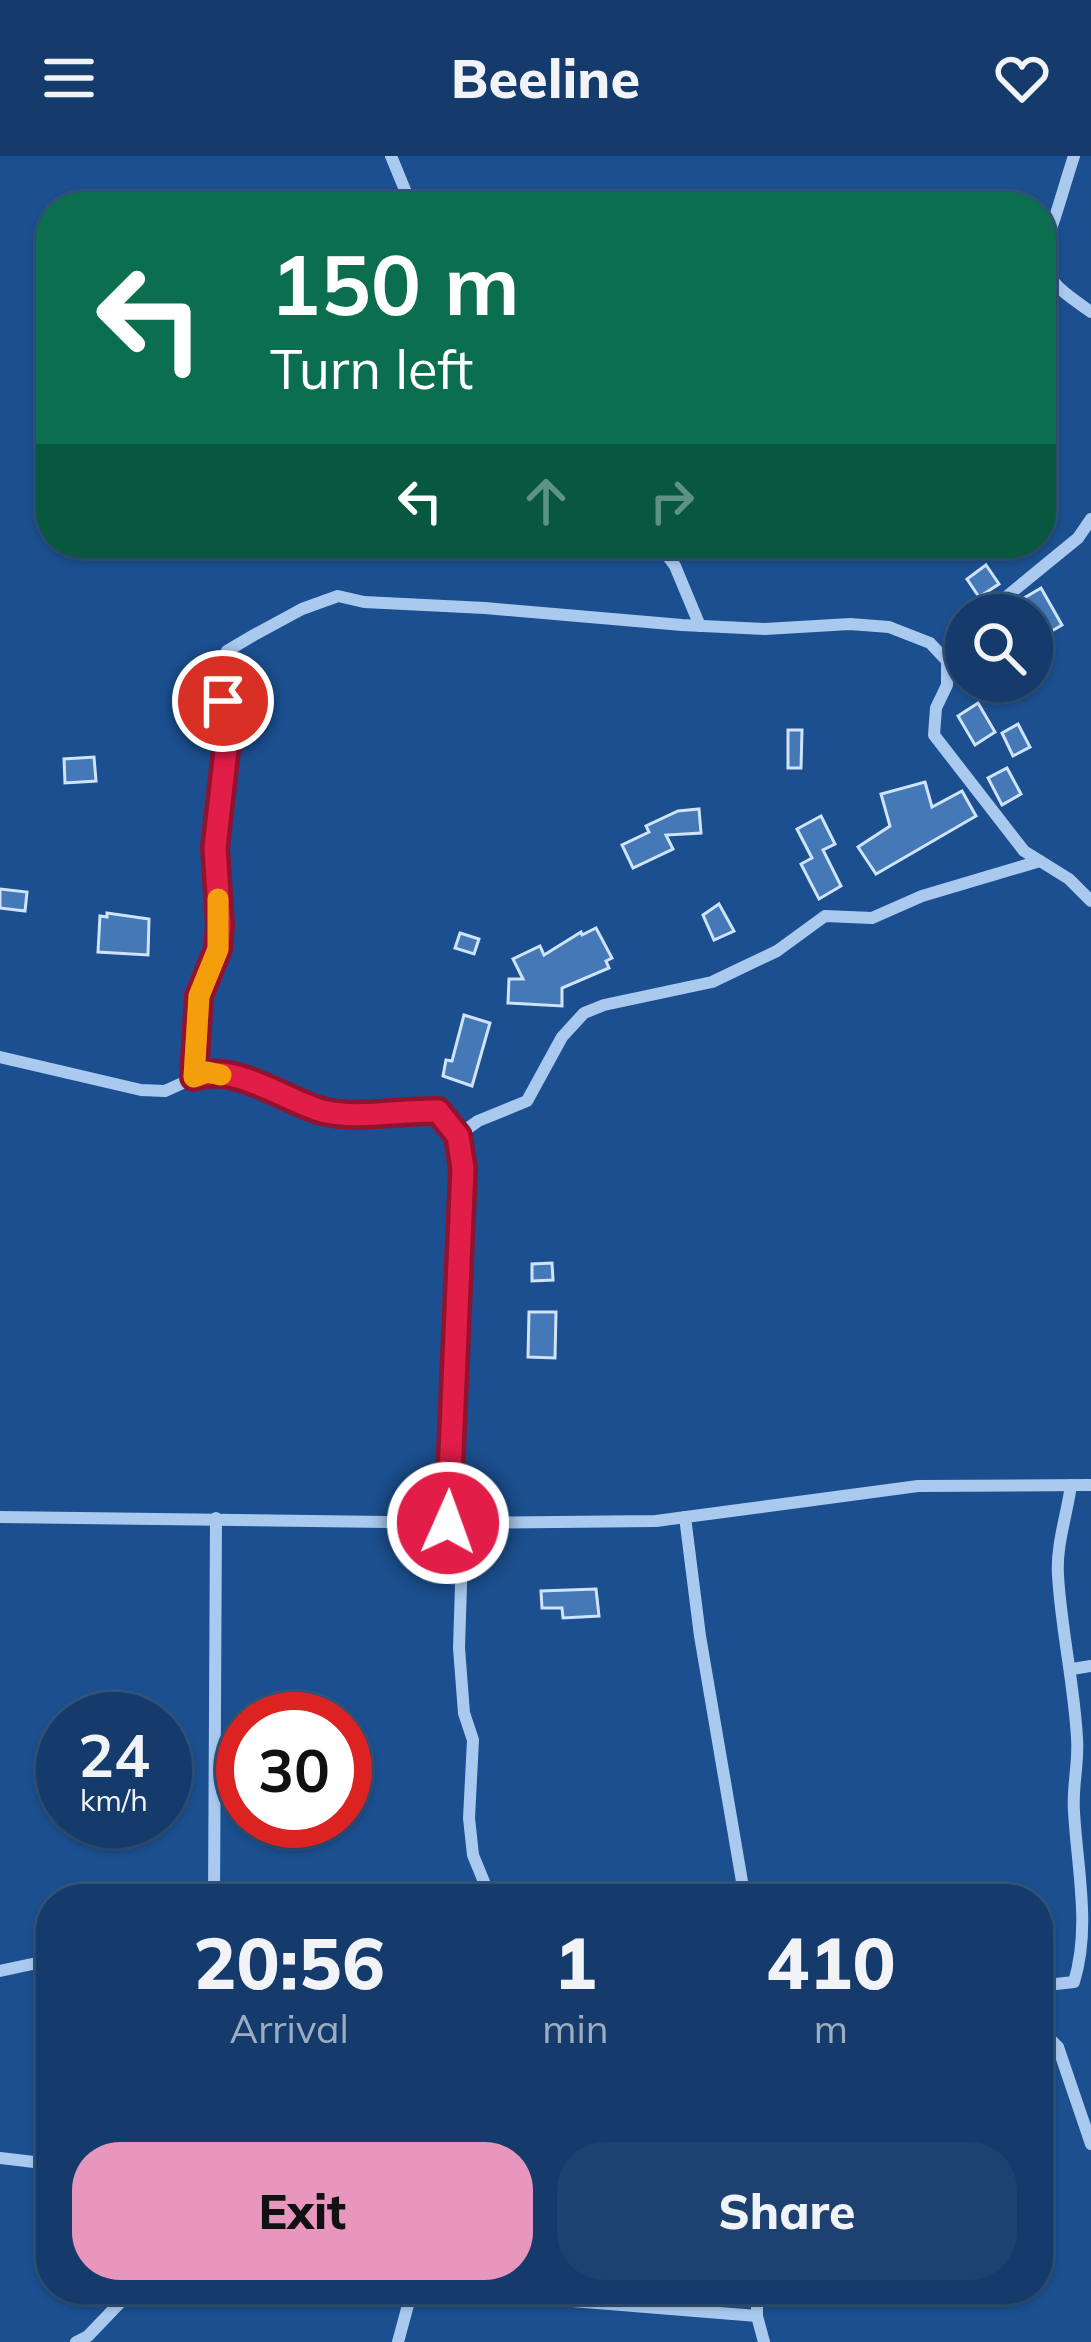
<!DOCTYPE html>
<html lang="en">
<head>
<meta charset="utf-8">
<style>
	body { margin:0; font-family:Mulish,sans-serif; background:#1d4271; color:#f1f3f6; height:100vh; display:flex; flex-direction:column; font-size:45px; white-space:nowrap }
	* { box-sizing:border-box; margin:0 }
	p { font-size:39px; color:#9dadc1 }
	.icon { flex:none; width:66px; height:66px; fill:none; stroke:currentColor; stroke-width:2; stroke-linecap:round; stroke-linejoin:round }
	.map { position:relative; flex:1; overflow:hidden }
	.side { position:absolute; left:36px; top:1728px; width:1017px; height:420px; display:flex; flex-direction:column; background:#143b6b; border-radius:48px; box-shadow:0 3px 9px #0004,0 0 0 3px #33557e }
	.side>* { flex:none }
	.hud { position:absolute; left:36px; top:36px; width:1020px; height:366px; border-radius:48px; box-shadow:0 3px 9px #0004,0 0 0 3px #33557e; background:#0b6e4f; color:#fff; overflow:hidden }
	.fabs { position:absolute; left:945px; top:438px; display:grid; gap:24px }
	.fabs a { display:grid; place-items:center; width:108px; height:108px; border-radius:50%; background:#143b6b; box-shadow:0 3px 9px #0004,0 0 0 3px #33557e; font-size:60px }
	.speed { position:absolute; left:36px; top:1536px; display:flex; gap:24px; font-size:60px; font-weight:700; text-align:center }
	.speed>* { display:grid; place-content:center; width:156px; height:156px; border-radius:50%; background:#143b6b; box-shadow:0 3px 9px #0004,0 0 0 3px #33557e; line-height:1 }
	.speed small { font-size:30px; font-weight:400 }
	.speed .limit { border:18px solid #d22; background:#fff; color:#111 }
	.pin { position:absolute; display:grid; place-items:center; width:102px; height:102px; color:#fff; margin:-51px; border:6px solid #fff; border-radius:50%; box-shadow:0 3px 12px #0007 }
	.me { position:absolute; width:132px; margin:-66px; rotate:2deg; stroke-linejoin:round; filter:drop-shadow(0 0 9px #0008) }
	.turn { display:flex; align-items:center; gap:42px; height:252px; padding:0 36px; font-size:54px }
	.turn .icon { width:156px; height:156px; stroke-width:2.5 }
	.turn b { display:block; font-size:84px; line-height:102px }
	.lanes { display:flex; align-items:center; height:114px; padding:0 36px; background:#0003; justify-content:center; gap:60px; direction:ltr }
	.lanes .off { opacity:.35 }
	.eta { display:flex; justify-content:space-evenly; align-items:center; height:204px; text-align:center }
	.eta b { font-size:72px; font-weight:800; line-height:84px }
	.cta { display:flex; gap:24px; margin-top:auto; padding:24px 36px }
	.cta a { flex:1; height:138px; border-radius:48px; background:#e797bd; color:#111; font-size:48px; font-weight:800; line-height:138px; text-align:center }
	.cta a+a { background:#1d4271; color:#f1f3f6 }
	header { display:flex; justify-content:space-between; align-items:center; height:156px; padding:0 36px; background:#143b6b; font-size:54px; font-weight:800 }
	.map>svg:first-child { display:block }
</style>
</head>
<body>
<header><svg class="icon" aria-label="menu" viewBox="0 0 24 24"><path d="M4 6h16M4 12h16M4 18h16"/></svg>Beeline<svg class="icon" aria-label="heart" viewBox="0 0 24 24"><path d="M12 20l-8-8c-3-5 5-10 8-4 3-6 11-1 8 4z"/></svg></header>
<div class="map">
<svg width="1091" height="2186" viewBox="0 0 1091 2186">
	<rect width="100%" height="100%" fill="#1b4f8f"/>
	<!-- building -->
	<g fill="#4478b7" stroke="#cfe3fa" stroke-width="3">
		<polygon points="986,409 999,428 979,441 967,423"/>
		<polygon points="1041,432 1062,469 1045,479 1024,442"/>
		<polygon points="978,547 995,576 975,589 958,560"/>
		<polygon points="1018,568 1030,591 1013,600 1002,577"/>
		<polygon points="788,574 802,574 801,612 788,612"/>
		<polygon points="94,601 96,625 65,627 64,603"/>
		<polygon points="1007,612 1021,638 1002,649 988,622"/>
		<polygon points="925,626 932,651 962,635 976,660 876,718 858,691 890,670 881,638"/>
		<polygon points="699,653 701,677 666,679 673,693 633,712 622,689 649,676 646,670 678,655"/>
		<polygon points="821,660 835,688 823,694 841,730 819,743 801,708 812,702 797,673"/>
		<polygon points="0,733 27,736 25,755 0,752"/>
		<polygon points="719,748 734,775 714,784 703,759"/>
		<polygon points="107,757 149,763 148,799 98,796 100,760 107,761"/>
		<polygon points="596,772 612,802 606,805 609,812 562,832 562,850 508,847 509,823 523,823 513,803 540,790 544,799 581,776 582,779"/>
		<polygon points="460,777 479,783 474,798 455,792"/>
		<polygon points="464,859 490,867 472,930 443,920 446,904 452,905"/>
		<polygon points="552,1107 553,1124 532,1125 532,1108"/>
		<polygon points="529,1156 556,1156 555,1202 528,1201"/>
		<polygon points="596,1433 599,1460 563,1462 562,1452 542,1452 541,1435"/>
	</g>
	<g fill="none" stroke-linecap="round" stroke-linejoin="round">
		<!-- minor -->
		<g stroke="#a9c9ee" stroke-width="12">
			<polyline points="391,0 412,51"/>
			<path d="M1074,0C1067,21 1061,43 1054,64C1035,117 1047,125 1091,156"/>
			<polyline points="658,387 675,410 700,470"/>
			<polyline points="984,459 1078,382 1091,363"/>
			<polyline points="966,476 947,505 947,529 936,552 934,579 1024,695 1069,723 1091,745"/>
			<polyline points="0,901 141,934 165,935 207,916 256,927 327,956 438,955 457,980 463,1013 448,1367"/>
			<polyline points="194,921 199,840 218,793 221,769 215,691 227,585 219,518 227,495 254,479 302,453 338,440 364,446 485,452 682,469 765,473 850,468 889,471 930,487 947,505"/>
			<polyline points="457,980 478,965 527,945 562,881 584,857 604,849 712,826 777,795 825,760 872,762 922,740 1040,705"/>
			<polyline points="0,1361 463,1367 656,1365 918,1330 1091,1329"/>
			<polyline points="685,1361 700,1480 745,1743"/>
			<polyline points="463,1367 459,1492 464,1557 473,1584 469,1662 473,1699 491,1743"/>
			<polyline points="1072,1513 1091,1510"/>
			<polyline points="214,1743 216,1362"/>
			<polyline points="0,1815 51,1804"/>
			<path d="M1038,1830L1074,1826C1091,1771 1077,1712 1074,1655C1072,1631 1079,1607 1077,1582C1074,1527 1061,1473 1058,1419C1056,1389 1067,1359 1071,1329"/>
			<polyline points="1038,1842 1048,1881 1058,1891 1091,1988"/>
			<polyline points="0,2002 51,2008"/>
			<polyline points="481,2133 572,2145 757,2160"/>
			<polyline points="757,2133 757,2160 764,2186"/>
			<polyline points="76,2186 88,2180 133,2133"/>
			<polyline points="398,2186 408,2149 421,2133"/>
		</g>
	</g>
	<g fill="none" stroke-linecap="round" stroke-linejoin="round">
		<defs>
			<path id="route" d="M223,545L227,585L215,692L220,769L218,793L199,840L194,921C234,906 284,944 322,955C357,964 402,954 438,955L458,980L463,1013L448,1367"/>
		</defs>
		<!-- route casing -->
		<use href="#route" stroke="#92132f" stroke-width="30"/>
		<!-- route -->
		<use href="#route" stroke="#e11d48" stroke-width="21"/>
		<!-- slow -->
		<polyline stroke="#f59e0b" stroke-width="21" points="218,743 218,793 199,840 194,921 207,916 221,919"/>
	</g>
</svg>
<div class="fabs">
<a><svg class="icon" aria-label="search" viewBox="0 0 24 24"><circle cx="10" cy="10" r="6"/><path d="M15 15l6 6"/></svg></a>
</div>
<div class="speed"><div>24<small>km/h</small></div><div class="limit">30</div></div>
<div class="pin" style="left:223px;top:545px;background:#d93025"><svg class="icon" aria-label="arrive" viewBox="0 0 24 24"><path d="M6 21V4h12l-3 4 3 4H6"/></svg></div>
<svg class="me" style="left:448px;top:1367px" viewBox="-20 -20 40 40"><circle r="17" fill="#e11d48" stroke="#fff" stroke-width="3"/><path d="M0-11L8 9 0 5-8 9z" fill="#fff"/></svg>
<div class="hud">
<div class="turn"><svg class="icon" aria-label="left" viewBox="0 0 24 24"><path d="M17 20v-9H6M10 6l-5 5 5 5"/></svg><div><b>150 m</b>Turn left</div></div>
<div class="lanes"><svg class="icon" aria-label="left" viewBox="0 0 24 24"><path d="M17 20v-9H6M10 6l-5 5 5 5"/></svg><svg class="icon off" aria-label="ahead" viewBox="0 0 24 24"><path d="M12 20V5M6 11l6-6 6 6"/></svg><svg class="icon off" aria-label="right" viewBox="0 0 24 24"><path d="M7 20v-9h11M14 6l5 5-5 5"/></svg></div>
</div>
<section class="side">
<div class="eta">
<div><b>20:56</b><p>Arrival</p></div>
<div><b>1</b><p>min</p></div>
<div><b>410</b><p>m</p></div>
</div>
<div class="cta"><a>Exit</a><a>Share</a></div>
</section>
</div>
</body>
</html>
